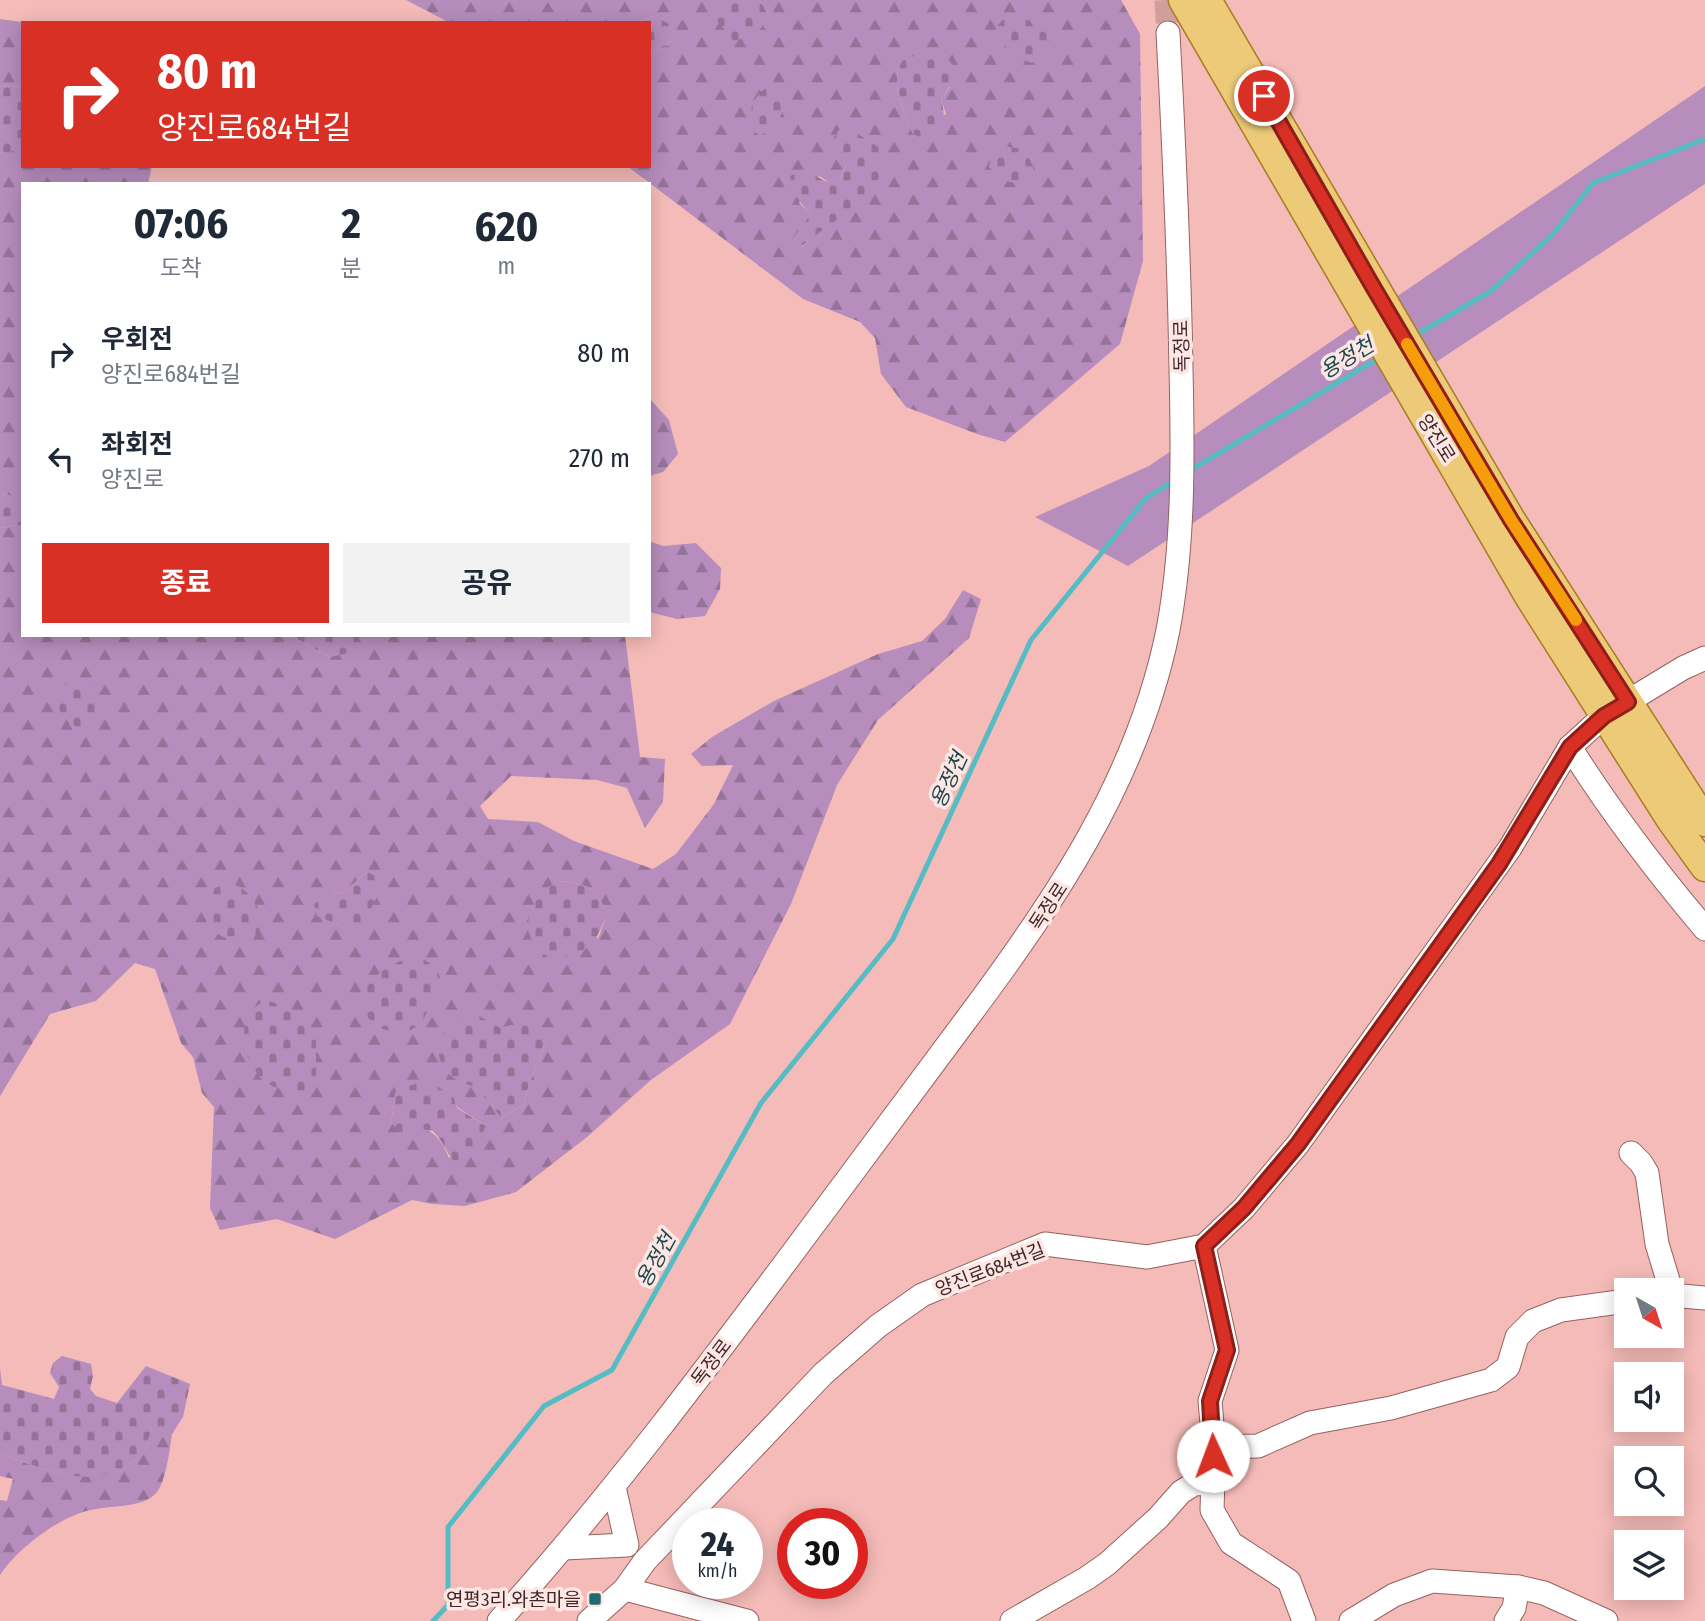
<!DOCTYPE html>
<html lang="ko">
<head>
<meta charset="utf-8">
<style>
	body { margin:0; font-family:"Fira Sans Condensed","Noto Sans KR",sans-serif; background:#f2f2f3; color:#1f2937; height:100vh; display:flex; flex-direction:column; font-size:26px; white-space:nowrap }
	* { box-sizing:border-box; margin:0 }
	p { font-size:23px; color:#747a83 }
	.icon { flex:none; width:38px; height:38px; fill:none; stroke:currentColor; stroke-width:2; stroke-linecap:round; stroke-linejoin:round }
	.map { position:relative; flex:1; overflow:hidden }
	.details { position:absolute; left:21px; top:182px; width:630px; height:455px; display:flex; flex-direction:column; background:#fff; border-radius:0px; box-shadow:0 4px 18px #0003 }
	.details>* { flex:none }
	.guide { position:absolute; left:21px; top:21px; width:630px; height:147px; border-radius:0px; box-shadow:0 4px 18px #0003; background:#d93025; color:#fff; overflow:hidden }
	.needle { width:46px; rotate:141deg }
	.tools { position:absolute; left:1614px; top:1278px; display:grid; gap:14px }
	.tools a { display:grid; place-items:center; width:70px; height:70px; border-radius:0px; background:#fff; box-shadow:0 4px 18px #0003; font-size:35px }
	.speed { position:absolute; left:672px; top:1508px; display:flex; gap:14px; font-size:35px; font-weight:700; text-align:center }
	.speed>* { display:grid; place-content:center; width:91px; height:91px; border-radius:50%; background:#fff; box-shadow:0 4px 18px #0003; line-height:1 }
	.speed small { font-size:18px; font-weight:400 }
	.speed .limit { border:10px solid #d22; background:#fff; color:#111 }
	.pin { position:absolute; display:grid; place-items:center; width:60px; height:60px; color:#fff; margin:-30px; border:4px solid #fff; border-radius:50%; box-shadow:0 2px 7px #0007 }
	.me { position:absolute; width:77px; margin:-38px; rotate:358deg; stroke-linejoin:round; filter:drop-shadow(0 0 5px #0008) }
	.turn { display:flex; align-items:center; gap:24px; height:147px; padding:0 21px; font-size:32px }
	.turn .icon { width:91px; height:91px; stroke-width:2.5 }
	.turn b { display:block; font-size:49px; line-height:60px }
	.eta { display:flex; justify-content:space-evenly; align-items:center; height:119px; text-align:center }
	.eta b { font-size:42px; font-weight:700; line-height:49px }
	.button { display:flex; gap:14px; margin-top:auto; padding:14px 21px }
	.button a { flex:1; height:80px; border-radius:0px; background:#d93025; color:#fff; font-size:28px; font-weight:700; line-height:80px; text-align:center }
	.button a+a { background:#f2f2f3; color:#1f2937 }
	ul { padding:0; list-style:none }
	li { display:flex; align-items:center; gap:21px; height:105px; padding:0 21px }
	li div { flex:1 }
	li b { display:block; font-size:26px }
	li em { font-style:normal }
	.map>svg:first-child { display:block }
</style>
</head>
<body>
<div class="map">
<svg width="1705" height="1621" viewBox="0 0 1705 1621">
	<defs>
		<pattern id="forest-firs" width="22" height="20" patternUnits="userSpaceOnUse" patternTransform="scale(1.75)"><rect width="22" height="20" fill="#b68dbc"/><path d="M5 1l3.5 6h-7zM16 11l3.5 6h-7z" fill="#957399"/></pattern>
		<pattern id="cemetery-stones" width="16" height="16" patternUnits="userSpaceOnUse" patternTransform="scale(1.75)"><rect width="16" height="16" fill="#b68dbc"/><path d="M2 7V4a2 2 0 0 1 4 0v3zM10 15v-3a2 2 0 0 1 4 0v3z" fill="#957399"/></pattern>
	</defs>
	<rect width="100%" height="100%" fill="#f5bbb8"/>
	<!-- green -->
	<polygon fill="#b68dbc" points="1705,86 1705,184 1128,566 1035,517 1149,466"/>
	<!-- forest -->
	<g fill="url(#forest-firs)" fill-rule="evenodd">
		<path d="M406,0H718L715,2L768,15L760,0H1121L1140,34L1143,261L1120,344L1005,442L977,434L906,407L881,374L875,338L860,322L803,299L627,166H649V57L653,52L667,46L674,35L654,16L635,23H450ZM902,61L950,87L941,99L946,114L913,134C904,111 889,85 902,61ZM833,139L877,147L887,153L814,236L801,247L804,225L811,214L799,203L819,176L832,184L839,183L846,166Z"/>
		<polygon points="0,19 29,23 23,23 23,87 0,85"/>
		<polygon points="23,149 23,166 152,166 148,184 23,184 23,507 9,495 0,494 0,153"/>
		<polygon points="649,398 669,420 678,454 663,472 649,476"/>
		<path d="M23,521V635H290L330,657L360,640L357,635H625L640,757L665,759L663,802L645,828L627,788L597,780L511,776L480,806L488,819L538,822L574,841L653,869L676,854L714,804L733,765L702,766L691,754L712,737L774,701L878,654L922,641L945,619L963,590L981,599L969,638L878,720L837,785L791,904L730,1024L651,1080L587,1137L516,1192L465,1206L432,1204L412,1200L335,1239L277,1219L220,1230L210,1208L214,1107L202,1093L193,1057L181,1043L155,969L135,963L96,1001L50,1014L0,1096V528L20,525ZM367,872L337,925L331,894L344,892ZM560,881C588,884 596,887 607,914L598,939ZM548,1036L529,1084L524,1105L501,1118L486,1098L473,1086ZM316,1048V1085L246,1055ZM396,1091L454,1098L457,1107L486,1126L449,1158C435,1124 424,1130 391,1123Z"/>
		<polygon points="649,541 663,546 696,543 721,568 720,589 705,616 677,619 649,612"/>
		<path d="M152,1425L172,1434C170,1448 166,1481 157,1492C143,1509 110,1505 91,1510C60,1516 17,1549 0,1575V1500L7,1501L13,1479L0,1476V1454L61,1475L121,1471L145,1452Z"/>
	</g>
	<!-- cemetery -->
	<g fill="url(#cemetery-stones)">
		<path d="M718,0H760L768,15C760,35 753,35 734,41L718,22L715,2Z"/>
		<path d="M1019,15L1046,33L1054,45L1050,56L1032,63C1013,55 1001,48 997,27L1002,20Z"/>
		<polygon points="654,16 671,25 674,35 667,46 653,52 649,57 649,23 635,23"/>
		<path d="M919,54C938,55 952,55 957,76L941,99C945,113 945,122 938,137L928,140L913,134C904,111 889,84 902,61Z"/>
		<path d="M773,82L784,89L787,101L776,126L760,136L751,129C749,104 753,98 773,82Z"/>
		<polygon points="0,85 23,87 22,150 0,153"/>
		<path d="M839,130C859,131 870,142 887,153L879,178L858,204L800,247L790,242L811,214C799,203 793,193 790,176C813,166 820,185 839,183L846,166L832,140Z"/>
		<path d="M1004,146L1021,149L1030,160L1034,171L1027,181C1010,186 1001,180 989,167L991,156Z"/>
		<polygon points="0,494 9,495 22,505 23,521 21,525 0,528"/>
		<polygon points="290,635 357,635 360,640 353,652 330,657"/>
		<polygon points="73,677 93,686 104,708 92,723 77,728 61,714 55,693"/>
		<polygon points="367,872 379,878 382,886 367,917 353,930 317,916 314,904 331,894 344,892"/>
		<path d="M560,881C588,884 596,887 607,914C593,950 587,953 550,959L533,944L526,924L532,907L544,889Z"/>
		<path d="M232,883C250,891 255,902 263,919L257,935C233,944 224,941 206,924L207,906L215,888Z"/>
		<path d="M418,956L436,967L442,983L421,1024L402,1035L379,1028L362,1012L361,994C380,970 389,963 418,956Z"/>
		<path d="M265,1000L282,1005L316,1033V1085L308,1094C294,1092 275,1090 264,1081C244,1063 241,1037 247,1013Z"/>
		<path d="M474,1013L500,1028C523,1021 527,1024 548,1036L529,1084L524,1105L501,1118C494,1108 486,1097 476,1089C471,1084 463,1084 457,1080C442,1072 434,1053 441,1039C447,1025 460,1017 474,1013Z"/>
		<path d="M417,1083L434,1084L454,1098L457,1108L486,1126L472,1154L462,1168C446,1156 446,1145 433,1131L419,1129L404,1135L391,1123L396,1091Z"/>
		<polygon points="62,1356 91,1364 93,1376 90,1389 96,1396 117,1403 146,1366 190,1384 183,1417 172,1434 152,1426 145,1452 121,1471 90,1477 61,1475 0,1454 0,1368 2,1385 54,1399 59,1387 50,1373 53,1363"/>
	</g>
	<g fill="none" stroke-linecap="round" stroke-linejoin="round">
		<!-- stream -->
		<g stroke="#56bcc4" stroke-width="5">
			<polyline points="1414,336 1491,291 1554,233 1593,183 1705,139"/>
			<polyline points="1189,471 1379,358"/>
			<polyline points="433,1621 448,1605 448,1527 544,1406 612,1370 761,1103 893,939 1031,640 1146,498 1175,480"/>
		</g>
		<!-- minor-tunnel -->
		<polyline stroke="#d19e9b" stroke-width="23" stroke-dasharray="23 11" stroke-linecap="butt" points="1166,0 1168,33"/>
		<defs>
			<g id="minor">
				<path d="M1570,747C1610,811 1656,871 1705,929"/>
				<polyline points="1631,1153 1641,1163 1647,1173 1657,1244 1671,1290"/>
				<polyline points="1204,1246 1227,1350 1210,1401 1214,1447 1212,1510 1231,1543 1289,1581 1304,1621"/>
				<polyline points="1671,1295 1705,1298"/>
				<polyline points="1214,1447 1258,1446 1310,1423 1391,1408 1491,1380 1508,1367 1517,1337 1533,1321 1561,1310 1626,1301"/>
				<polyline points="564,1548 627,1545 614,1487"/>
				<polyline points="625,1589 747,1621"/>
				<path d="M499,1621C625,1481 735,1330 847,1180C886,1127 926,1074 966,1020C1055,901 1138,779 1168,630C1184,544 1183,455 1181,368C1179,256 1174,145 1168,33"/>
				<polyline points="589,1621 625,1589 645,1561 823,1374 878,1326 922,1295 1045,1244 1147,1257 1204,1246 1244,1208 1298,1144 1510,848 1570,747 1604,716 1683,668 1705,658"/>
				<polyline points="1012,1621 1087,1578 1107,1564 1158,1518 1181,1492 1194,1484 1213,1483"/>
				<polyline points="1351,1621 1394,1595 1432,1581 1518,1587 1544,1593 1606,1621"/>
				<polyline points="1506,1621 1514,1608 1518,1587"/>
			</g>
			<g id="major">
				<polyline points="1183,0 1530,598 1671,820 1705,867"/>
				<polyline points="1207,0 1511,520 1705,822"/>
			</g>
		</defs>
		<!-- minor casing -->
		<use href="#minor" stroke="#94625f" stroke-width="25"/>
		<!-- major casing -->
		<use href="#major" stroke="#a87b20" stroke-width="31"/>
		<!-- minor -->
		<use href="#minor" stroke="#fff" stroke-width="23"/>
		<!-- major -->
		<use href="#major" stroke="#edca77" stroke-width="28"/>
	</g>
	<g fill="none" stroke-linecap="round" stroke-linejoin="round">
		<defs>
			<polyline id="route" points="1213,1456 1210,1401 1227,1350 1204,1246 1244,1208 1298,1144 1499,864 1570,747 1604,716 1628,702 1511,520 1372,285 1264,96"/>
		</defs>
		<!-- route casing -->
		<use href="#route" stroke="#8d1f18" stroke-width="18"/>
		<!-- route -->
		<use href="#route" stroke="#d93025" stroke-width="12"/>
		<!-- slow -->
		<polyline stroke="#f59e0b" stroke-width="12" points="1407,344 1511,520 1576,620"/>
	</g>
	<!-- markers -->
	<rect fill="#1f6b71" stroke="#fee6e4" stroke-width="2.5" x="588" y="1592" width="14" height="14" rx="3.5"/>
	<g text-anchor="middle" stroke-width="7" stroke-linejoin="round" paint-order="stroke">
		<!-- street labels -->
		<g font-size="19" fill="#3f2928" stroke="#fee6e4">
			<text transform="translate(1181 346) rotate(-91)" y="7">독정로</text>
			<text transform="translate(1437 438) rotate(58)" y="7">양진로</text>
			<text transform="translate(1048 906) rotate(-57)" y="7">독정로</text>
			<text transform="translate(990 1269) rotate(-21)" y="7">양진로684번길</text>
			<text transform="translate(711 1362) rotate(-53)" y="7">독정로</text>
		</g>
		<!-- poi labels -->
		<g font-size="19" fill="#3f2928" stroke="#fee6e4" text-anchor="end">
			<text x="581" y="1606">연평3리.와촌마을</text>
		</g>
		<!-- water labels -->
		<g font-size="21" font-style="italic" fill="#19474b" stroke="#fee6e4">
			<text transform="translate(1347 358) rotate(-31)" y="7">용정천</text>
			<text transform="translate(949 780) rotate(-65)" y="7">용정천</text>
			<text transform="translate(656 1260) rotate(-61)" y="7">용정천</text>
		</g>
	</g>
</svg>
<div class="tools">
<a><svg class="needle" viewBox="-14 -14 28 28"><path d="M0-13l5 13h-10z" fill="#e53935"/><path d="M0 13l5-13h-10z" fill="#747a83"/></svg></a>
<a><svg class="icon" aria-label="sound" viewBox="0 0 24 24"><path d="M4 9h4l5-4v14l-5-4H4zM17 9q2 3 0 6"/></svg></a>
<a><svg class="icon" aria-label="search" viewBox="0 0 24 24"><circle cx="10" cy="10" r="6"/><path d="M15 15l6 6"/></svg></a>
<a><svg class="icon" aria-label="layers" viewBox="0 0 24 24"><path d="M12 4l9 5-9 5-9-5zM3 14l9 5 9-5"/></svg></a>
</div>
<div class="speed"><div>24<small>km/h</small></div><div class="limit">30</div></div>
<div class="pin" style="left:1264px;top:96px;background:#d93025"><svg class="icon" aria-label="arrive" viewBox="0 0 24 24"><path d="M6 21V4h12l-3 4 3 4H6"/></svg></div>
<svg class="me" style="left:1213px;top:1456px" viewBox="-20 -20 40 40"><circle r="19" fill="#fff"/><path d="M0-13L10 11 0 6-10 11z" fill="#d93025"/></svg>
<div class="guide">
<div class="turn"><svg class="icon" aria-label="right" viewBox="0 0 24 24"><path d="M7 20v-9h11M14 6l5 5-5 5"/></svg><div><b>80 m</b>양진로684번길</div></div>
</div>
<section class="details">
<div class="eta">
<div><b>07:06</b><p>도착</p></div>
<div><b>2</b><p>분</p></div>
<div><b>620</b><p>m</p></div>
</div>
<ul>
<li><svg class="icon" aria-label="right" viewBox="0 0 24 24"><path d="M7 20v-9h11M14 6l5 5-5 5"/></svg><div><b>우회전</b><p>양진로684번길</p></div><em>80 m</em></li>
<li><svg class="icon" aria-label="left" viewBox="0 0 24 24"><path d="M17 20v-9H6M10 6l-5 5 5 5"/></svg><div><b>좌회전</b><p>양진로</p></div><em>270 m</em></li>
</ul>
<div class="button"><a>종료</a><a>공유</a></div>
</section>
</div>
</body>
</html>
